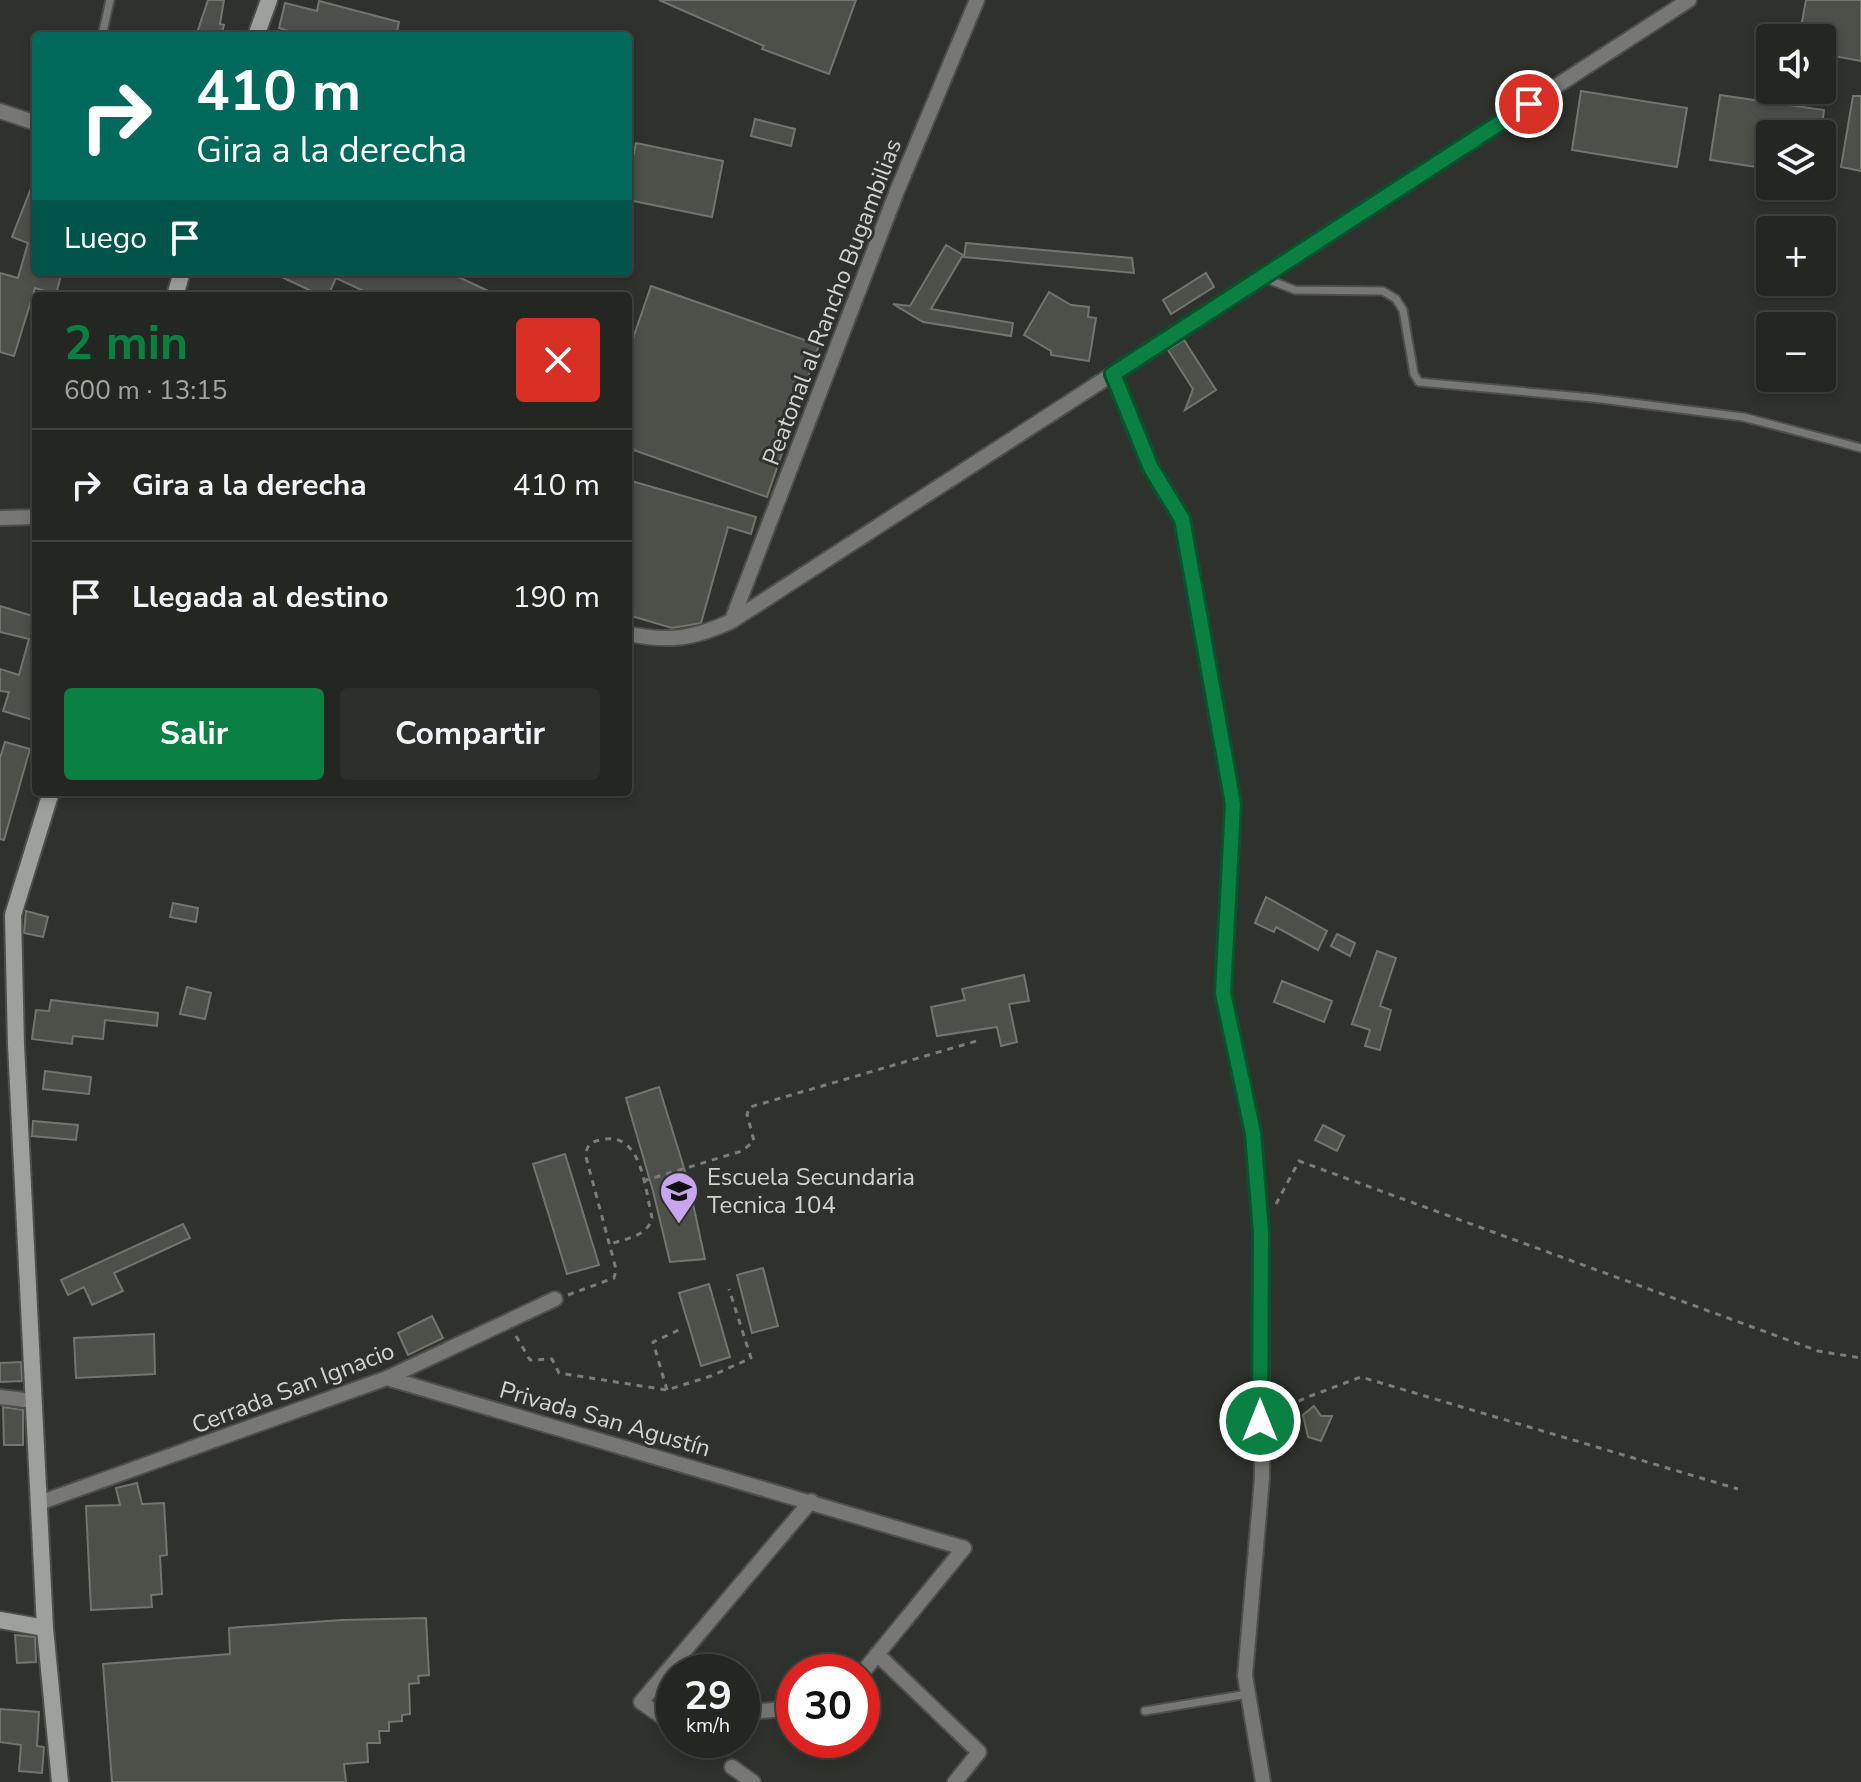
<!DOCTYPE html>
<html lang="es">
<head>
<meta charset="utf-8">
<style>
	body { margin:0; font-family:"Nunito Sans",sans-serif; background:#2b2e2a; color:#f1f3f6; height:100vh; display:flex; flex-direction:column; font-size:30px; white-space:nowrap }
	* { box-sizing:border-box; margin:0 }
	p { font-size:26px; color:#a3a5a5 }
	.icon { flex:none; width:44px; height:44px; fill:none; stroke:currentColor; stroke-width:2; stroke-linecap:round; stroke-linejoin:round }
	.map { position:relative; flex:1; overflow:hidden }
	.panel { position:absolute; left:32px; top:292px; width:600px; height:504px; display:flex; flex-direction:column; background:#232621; border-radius:8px; box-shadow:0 4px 12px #0003,0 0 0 2px #40433f }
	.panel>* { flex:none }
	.banner { position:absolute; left:32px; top:32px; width:600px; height:244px; border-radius:8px; box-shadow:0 4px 12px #0003,0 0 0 2px #40433f; background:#00695c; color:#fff; overflow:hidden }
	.controls { position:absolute; left:1756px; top:24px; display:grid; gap:16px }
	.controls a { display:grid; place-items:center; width:80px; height:80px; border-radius:8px; background:#232621; box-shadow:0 4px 12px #0003,0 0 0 2px #40433f; font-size:40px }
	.speed { position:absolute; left:656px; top:1654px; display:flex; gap:16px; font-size:40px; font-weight:700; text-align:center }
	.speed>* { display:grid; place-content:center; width:104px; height:104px; border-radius:50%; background:#232621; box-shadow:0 4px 12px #0003,0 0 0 2px #40433f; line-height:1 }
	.speed small { font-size:20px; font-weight:400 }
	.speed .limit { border:12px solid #d22; background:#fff; color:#111 }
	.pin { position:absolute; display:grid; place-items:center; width:68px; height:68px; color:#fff; margin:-34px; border:4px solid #fff; border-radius:50%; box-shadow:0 2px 8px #0007 }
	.me { position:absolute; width:88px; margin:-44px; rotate:0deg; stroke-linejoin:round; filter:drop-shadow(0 0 6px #0008) }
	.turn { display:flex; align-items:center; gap:28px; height:168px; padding:0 32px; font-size:36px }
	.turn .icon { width:104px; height:104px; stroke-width:2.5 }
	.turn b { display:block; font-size:56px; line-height:68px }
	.then { display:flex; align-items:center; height:76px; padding:0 32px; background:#0003; gap:16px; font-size:30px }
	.round { display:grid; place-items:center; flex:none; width:84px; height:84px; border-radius:8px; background:#2b2e2a }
	.headline { display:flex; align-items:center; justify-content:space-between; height:136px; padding:0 32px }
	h1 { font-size:48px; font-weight:700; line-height:60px; color:#0b8043 }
	.action { display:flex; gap:16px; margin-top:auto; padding:16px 32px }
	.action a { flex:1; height:92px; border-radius:8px; background:#0b8043; color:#fff; font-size:32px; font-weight:700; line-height:92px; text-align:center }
	.action a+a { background:#2b2e2a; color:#f1f3f6 }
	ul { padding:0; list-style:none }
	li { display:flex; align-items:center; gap:24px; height:112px; padding:0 32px; border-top:2px solid #40433f }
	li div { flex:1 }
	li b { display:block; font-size:30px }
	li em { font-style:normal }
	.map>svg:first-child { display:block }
</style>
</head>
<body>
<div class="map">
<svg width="1861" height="1782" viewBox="0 0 1861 1782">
	<rect width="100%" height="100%" fill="#2f322c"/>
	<!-- building -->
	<g fill="#4d4f49" stroke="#72746e" stroke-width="2">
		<polygon points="208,0 224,0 220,24 224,25 221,36 196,36"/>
		<polygon points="659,0 856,0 829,74 762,49 764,46"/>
		<polygon points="1806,0 1861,0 1861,61 1822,54 1822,38 1799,38"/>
		<polygon points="319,1 399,22 396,36 304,36 279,28 285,3 317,11"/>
		<polygon points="1581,91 1687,108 1677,167 1572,150"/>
		<polygon points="1720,95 1824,110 1821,134 1770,134 1770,169 1710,160"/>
		<polygon points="1853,96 1861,96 1861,171 1841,167"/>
		<polygon points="755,119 795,129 791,146 751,136"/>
		<polygon points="636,143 723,161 712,217 628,200 628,180"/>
		<polygon points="35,178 36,272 62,272 56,294 35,288 14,356 0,352 0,273 18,278 28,243 12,237"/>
		<polygon points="966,243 1132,258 1134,273 964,257"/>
		<polygon points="946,245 963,255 931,309 1013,323 1011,336 923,322 893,304 910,306"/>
		<polygon points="271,272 448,272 499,296 374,296 336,278 328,296 322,296"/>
		<polygon points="1206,273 1214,287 1171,314 1163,300"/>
		<polygon points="651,286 819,345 767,497 628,448 628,353"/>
		<polygon points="1049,292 1071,305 1089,307 1088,317 1096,318 1089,361 1051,355 1051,351 1024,335"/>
		<polygon points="1184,340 1216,390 1185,410 1193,389 1168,350"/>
		<polygon points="628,480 756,517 751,534 728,527 701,623 672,628 628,615"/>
		<polygon points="0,606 36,617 36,721 3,711 9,692 0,691 0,669 19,675 29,639 0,632"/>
		<polygon points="5,742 30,749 4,840 0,839 0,758"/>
		<polygon points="1266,897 1327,931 1318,950 1276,927 1274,932 1255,923"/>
		<polygon points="173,903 198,908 196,922 170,917"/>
		<polygon points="26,911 48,917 43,937 24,933"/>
		<polygon points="1337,934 1355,943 1350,956 1331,946"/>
		<polygon points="1377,951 1396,958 1380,1006 1391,1010 1380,1050 1365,1046 1370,1030 1352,1024"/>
		<polygon points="1024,975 1029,1001 1009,1004 1017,1042 1001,1046 997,1027 937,1036 931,1007 965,1000 962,989"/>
		<polygon points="1282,981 1332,1001 1324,1022 1274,1002"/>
		<polygon points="187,987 211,993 205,1019 180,1014"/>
		<polygon points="51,1000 158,1013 157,1026 105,1020 103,1039 73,1036 72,1044 32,1039 36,1010 49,1011"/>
		<polygon points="45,1071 91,1077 89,1094 43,1089"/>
		<polygon points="659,1087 688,1181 705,1259 670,1262 653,1191 626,1098"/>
		<polygon points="33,1121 78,1125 76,1140 32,1136"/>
		<polygon points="1323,1125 1344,1136 1337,1151 1315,1140"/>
		<polygon points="565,1154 599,1265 567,1274 533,1164"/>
		<polygon points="183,1224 190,1238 114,1273 123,1291 92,1305 84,1287 68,1295 61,1280"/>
		<polygon points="763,1268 778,1326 752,1333 737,1275"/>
		<polygon points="709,1284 730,1357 701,1366 679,1293"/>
		<polygon points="432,1316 443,1338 408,1355 398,1333"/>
		<polygon points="154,1334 155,1374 76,1378 74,1338"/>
		<polygon points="21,1362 22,1381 0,1382 0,1363"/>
		<polygon points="1314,1406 1321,1416 1332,1416 1321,1441 1308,1437 1303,1415"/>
		<polygon points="3,1407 23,1410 23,1445 4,1445"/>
		<polygon points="137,1483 142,1504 164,1503 167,1555 160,1556 162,1594 151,1595 152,1607 91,1610 86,1506 120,1505 116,1488"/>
		<polygon points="426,1618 429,1675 418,1676 419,1683 409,1684 410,1714 402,1715 402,1721 389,1722 389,1731 379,1731 380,1743 367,1743 368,1762 344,1764 346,1782 112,1782 103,1664 230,1654 229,1628 342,1620"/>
		<polygon points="15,1635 35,1637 36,1662 17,1663"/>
		<polygon points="0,1709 39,1712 37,1746 44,1747 42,1773 19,1771 21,1745 0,1742"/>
	</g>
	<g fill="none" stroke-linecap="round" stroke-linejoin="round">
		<defs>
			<g id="lane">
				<polyline points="102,36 110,0"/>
				<polyline points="1262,277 1295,290 1383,291 1396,299 1403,310 1414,374 1419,382 1593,398 1743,417 1861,448"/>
				<polyline points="1145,1711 1248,1694"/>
			</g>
			<g id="street">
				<polyline points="0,111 36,123"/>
				<polyline points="1113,374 1151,468 1182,519 1233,804 1223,993 1253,1133 1261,1232 1262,1478 1245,1676 1263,1782"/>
				<polyline points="0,518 36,517"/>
				<polyline points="732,620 897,191 977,0"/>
				<path d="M628,634C671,642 692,639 732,621L1689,0"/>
				<polyline points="387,1378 964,1548 862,1673"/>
				<polyline points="0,1397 33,1401"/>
				<polyline points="39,1503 387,1378 555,1299"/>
				<polyline points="877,1654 979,1752 955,1782"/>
				<polyline points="742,1713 794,1708"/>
				<polyline points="674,1720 668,1721 641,1702 811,1501"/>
				<polyline points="732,1767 753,1782"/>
			</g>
			<g id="secondary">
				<polyline points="256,36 269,0"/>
				<polyline points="175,296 182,272"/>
				<polyline points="51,792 13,915 16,1045 45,1628 60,1782"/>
				<polyline points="0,1620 45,1628"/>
			</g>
		</defs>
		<!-- lane casing -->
		<use href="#lane" stroke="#4c4f4a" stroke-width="11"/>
		<!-- street casing -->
		<use href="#street" stroke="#4c4f4a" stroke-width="18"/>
		<!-- secondary casing -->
		<use href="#secondary" stroke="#4c4f4a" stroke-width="20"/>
		<!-- path -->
		<g stroke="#7b7d78" stroke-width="3" stroke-dasharray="6 6" stroke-linecap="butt">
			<polyline points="643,1181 742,1151 754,1141 747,1114 750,1107 980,1040"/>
			<polyline points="1276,1204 1299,1161 1818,1351 1861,1358"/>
			<path d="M568,1295L614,1278L616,1269L586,1157C586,1146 590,1142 600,1140C642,1129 645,1189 652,1218C648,1236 627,1238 611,1244"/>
			<polyline points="516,1336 530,1360 552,1359 559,1373 667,1390 711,1376 751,1358 729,1289"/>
			<polyline points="667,1390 653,1342 681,1329"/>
			<polyline points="1277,1412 1305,1398 1361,1377 1738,1489"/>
		</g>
		<!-- lane -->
		<use href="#lane" stroke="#777875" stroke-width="7"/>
		<!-- street -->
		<use href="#street" stroke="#777875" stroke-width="14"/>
		<!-- secondary -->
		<use href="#secondary" stroke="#9ea09b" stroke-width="16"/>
	</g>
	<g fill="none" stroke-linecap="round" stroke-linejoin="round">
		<defs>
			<polyline id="route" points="1260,1421 1261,1232 1253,1133 1223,993 1233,804 1182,519 1151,468 1113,374 1529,104"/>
		</defs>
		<!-- route casing -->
		<use href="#route" stroke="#07532c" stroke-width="20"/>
		<!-- route -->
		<use href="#route" stroke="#0b8043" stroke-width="14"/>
	</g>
	<!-- icons -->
	<defs>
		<symbol id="school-pin" viewBox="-11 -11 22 30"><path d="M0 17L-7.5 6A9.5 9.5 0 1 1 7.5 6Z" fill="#c7a6ef" stroke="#2f322c"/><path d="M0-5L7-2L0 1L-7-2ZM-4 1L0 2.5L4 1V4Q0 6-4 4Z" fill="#111"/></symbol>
	</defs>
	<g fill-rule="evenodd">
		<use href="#school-pin" x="657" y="1169" width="44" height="60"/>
	</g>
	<g text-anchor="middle" stroke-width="6" stroke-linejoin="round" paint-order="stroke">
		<!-- street labels -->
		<g font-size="24" fill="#d2d3d0" stroke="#2f322c">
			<text transform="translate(832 302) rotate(-69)" y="8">Peatonal al Rancho Bugambilias</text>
			<text transform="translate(293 1388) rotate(-21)" y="8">Cerrada San Ignacio</text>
			<text transform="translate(605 1419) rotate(16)" y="8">Privada San Agustín</text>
		</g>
		<!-- poi labels -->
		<g font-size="24" fill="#d2d3d0" stroke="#2f322c" text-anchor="start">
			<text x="707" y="1185">Escuela Secundaria<tspan x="707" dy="28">Tecnica 104</tspan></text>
		</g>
	</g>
</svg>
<div class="controls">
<a><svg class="icon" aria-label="sound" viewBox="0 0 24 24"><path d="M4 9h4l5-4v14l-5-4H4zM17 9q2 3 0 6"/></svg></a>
<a><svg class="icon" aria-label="layers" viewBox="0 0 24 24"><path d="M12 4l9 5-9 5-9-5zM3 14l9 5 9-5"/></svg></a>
<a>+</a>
<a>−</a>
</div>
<div class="speed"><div>29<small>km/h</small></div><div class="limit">30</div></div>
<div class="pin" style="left:1529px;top:104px;background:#d93025"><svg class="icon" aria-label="arrive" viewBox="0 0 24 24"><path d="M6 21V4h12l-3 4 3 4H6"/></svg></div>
<svg class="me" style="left:1260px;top:1421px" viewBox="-20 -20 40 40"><circle r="17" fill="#0b8043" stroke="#fff" stroke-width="3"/><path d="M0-11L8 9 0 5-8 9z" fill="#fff"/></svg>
<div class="banner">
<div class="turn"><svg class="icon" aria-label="right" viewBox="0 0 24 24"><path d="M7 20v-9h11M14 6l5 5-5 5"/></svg><div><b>410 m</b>Gira a la derecha</div></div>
<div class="then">Luego<svg class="icon" aria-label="arrive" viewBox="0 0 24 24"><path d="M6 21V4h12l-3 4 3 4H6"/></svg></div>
</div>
<section class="panel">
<div class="headline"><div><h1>2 min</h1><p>600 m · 13:15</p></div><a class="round" style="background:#d93025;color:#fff"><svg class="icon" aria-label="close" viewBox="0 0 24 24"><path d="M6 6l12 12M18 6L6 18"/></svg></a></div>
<ul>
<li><svg class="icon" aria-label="right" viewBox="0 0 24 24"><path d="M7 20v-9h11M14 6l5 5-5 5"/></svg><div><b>Gira a la derecha</b></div><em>410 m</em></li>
<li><svg class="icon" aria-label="arrive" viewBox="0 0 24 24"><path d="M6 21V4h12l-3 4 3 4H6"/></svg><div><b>Llegada al destino</b></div><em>190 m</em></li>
</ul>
<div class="action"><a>Salir</a><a>Compartir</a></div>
</section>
</div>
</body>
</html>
